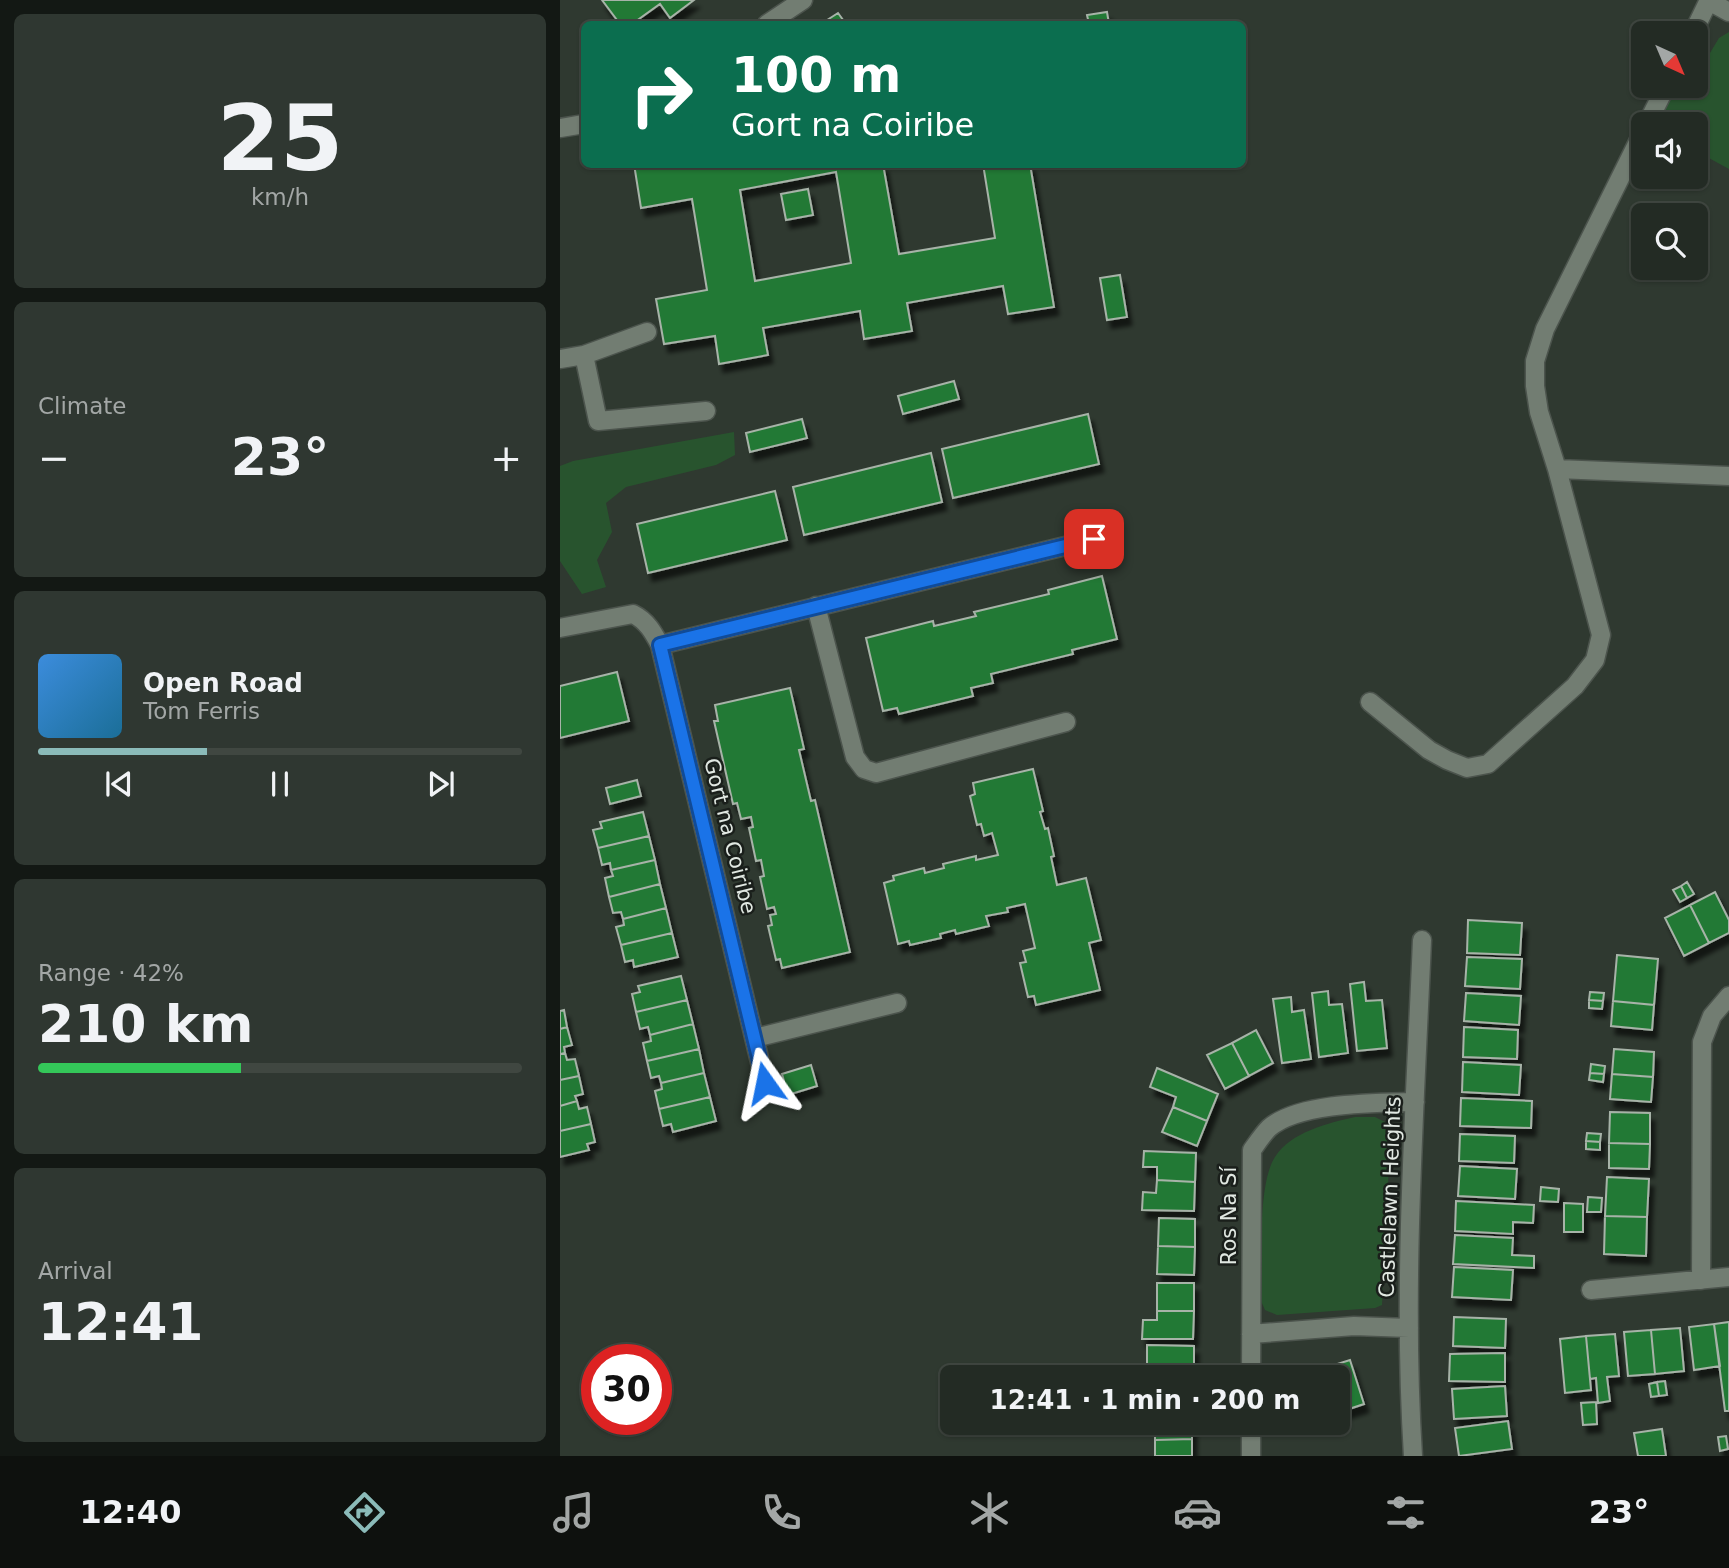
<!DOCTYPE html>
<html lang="en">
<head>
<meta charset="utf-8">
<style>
	:root { --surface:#232b24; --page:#2f3731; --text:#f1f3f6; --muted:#a3a7a6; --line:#404741; --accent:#8bbbb9 }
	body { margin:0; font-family:"DejaVu Sans",sans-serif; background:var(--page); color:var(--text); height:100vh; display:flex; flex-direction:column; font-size:26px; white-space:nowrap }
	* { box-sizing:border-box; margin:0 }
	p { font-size:23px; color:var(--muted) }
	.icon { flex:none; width:38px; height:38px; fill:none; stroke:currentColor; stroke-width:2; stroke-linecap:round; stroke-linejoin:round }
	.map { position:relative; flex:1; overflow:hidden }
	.side { display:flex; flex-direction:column; gap:14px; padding:14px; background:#131814; width:560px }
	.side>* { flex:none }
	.banner { position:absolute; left:21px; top:21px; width:665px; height:147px; border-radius:10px; box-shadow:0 2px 5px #0004,0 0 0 2px var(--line); background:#0b6e4f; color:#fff; overflow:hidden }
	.needle { width:46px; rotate:136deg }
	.tools { position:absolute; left:1071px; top:21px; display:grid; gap:14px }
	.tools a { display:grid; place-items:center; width:77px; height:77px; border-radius:10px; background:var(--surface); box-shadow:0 2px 5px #0004,0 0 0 2px var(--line); font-size:35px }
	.speed { position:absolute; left:21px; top:1344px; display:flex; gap:14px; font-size:35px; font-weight:700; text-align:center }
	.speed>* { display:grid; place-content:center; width:91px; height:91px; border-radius:50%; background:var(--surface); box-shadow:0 2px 5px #0004,0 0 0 2px var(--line); line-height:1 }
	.speed .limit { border:10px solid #d22; background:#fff; color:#111 }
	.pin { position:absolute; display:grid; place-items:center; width:60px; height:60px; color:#fff; margin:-30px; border-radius:14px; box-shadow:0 4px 10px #0006 }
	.me { position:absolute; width:77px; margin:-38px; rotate:348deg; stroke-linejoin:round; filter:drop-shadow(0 0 5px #0008) }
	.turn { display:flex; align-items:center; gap:24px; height:147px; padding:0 35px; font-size:32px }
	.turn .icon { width:91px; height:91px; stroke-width:2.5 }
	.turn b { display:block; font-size:49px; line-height:60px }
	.big { font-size:52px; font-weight:700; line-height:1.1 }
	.side .widget { flex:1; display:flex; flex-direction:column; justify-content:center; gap:10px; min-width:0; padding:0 24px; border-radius:10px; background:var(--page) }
	.side .dial { align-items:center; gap:0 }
	.dial b { font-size:91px; line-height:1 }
	.song { display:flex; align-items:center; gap:21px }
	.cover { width:84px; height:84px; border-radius:10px; background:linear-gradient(135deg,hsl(210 70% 55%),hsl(200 70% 35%)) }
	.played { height:7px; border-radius:4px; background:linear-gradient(90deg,var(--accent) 35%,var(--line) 35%) }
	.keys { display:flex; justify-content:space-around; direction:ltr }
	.heat { display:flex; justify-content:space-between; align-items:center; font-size:38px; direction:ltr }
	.charge { height:10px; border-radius:5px; background:linear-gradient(90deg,#34c759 42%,var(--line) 0) }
	.trip { position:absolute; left:380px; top:1365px; width:410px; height:70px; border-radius:10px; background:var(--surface); box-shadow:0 2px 5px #0004,0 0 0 2px var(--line); font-weight:700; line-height:70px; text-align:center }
	.tab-bar { display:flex; height:112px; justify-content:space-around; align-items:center; background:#0e110e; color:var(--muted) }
	.tab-bar .icon { width:49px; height:49px }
	.tab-bar .active { color:var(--accent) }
	.tab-bar b { font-size:32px; color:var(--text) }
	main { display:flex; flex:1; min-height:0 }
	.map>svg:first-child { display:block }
	.green { fill:#28542e }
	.building { fill:#247936; stroke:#a7b3a8; stroke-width:2; fill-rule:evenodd; filter:url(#shadow) }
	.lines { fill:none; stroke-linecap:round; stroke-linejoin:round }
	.minor-casing { stroke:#4c544d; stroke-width:21 }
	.minor { stroke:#727d72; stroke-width:18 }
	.route-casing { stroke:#114b97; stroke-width:18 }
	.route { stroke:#1a73e8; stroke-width:12 }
	.labels { text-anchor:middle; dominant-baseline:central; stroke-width:5; stroke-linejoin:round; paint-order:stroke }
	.street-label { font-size:21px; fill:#e1e8e2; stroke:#1a1f1b }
</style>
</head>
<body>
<main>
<section class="side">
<div class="widget dial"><b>25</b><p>km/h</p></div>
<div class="widget"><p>Climate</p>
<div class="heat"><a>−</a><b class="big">23°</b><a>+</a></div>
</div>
<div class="widget">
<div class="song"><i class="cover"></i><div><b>Open Road</b><p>Tom Ferris</p></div></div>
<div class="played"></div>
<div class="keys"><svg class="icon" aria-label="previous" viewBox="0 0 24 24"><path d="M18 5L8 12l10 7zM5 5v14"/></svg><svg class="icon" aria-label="pause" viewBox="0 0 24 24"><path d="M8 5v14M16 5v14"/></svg><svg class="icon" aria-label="next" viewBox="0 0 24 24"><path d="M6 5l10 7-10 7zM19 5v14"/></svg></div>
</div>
<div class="widget"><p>Range · 42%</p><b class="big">210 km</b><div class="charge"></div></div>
<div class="widget"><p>Arrival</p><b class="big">12:41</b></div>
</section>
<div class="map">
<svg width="1169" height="1456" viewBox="0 0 1169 1456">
	<defs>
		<filter id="shadow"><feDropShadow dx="4.5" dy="8" stdDeviation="2" flood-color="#0009"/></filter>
	</defs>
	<rect width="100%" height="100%" fill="#2f3930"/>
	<!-- green -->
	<path class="green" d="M 1169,32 L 1169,169 L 1136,151 L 1136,124 L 1096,124 L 1115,86 L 1136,86 L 1136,59 L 1144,63 L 1159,38 Z
		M 174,432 L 175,455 L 156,465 L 66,487 L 46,503 L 52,532 L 37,560 L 46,587 L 22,594 L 0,561 L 0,466 L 13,461 Z
		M 795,1117 L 815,1117 L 831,1125 L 822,1305 L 815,1308 L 717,1315 L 705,1310 L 701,1301 C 702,1267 697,1184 715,1157 C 731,1132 768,1123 795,1117 Z"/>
	<!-- building -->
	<path class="building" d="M 42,0 L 134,0 L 110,18 L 100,4 L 72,24 L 60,24 Z
		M 547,12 L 549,24 L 529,24 L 527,15 Z
		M 278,13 L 286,24 L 261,24 Z
		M 74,164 L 323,164 L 339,254 L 435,238 L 423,164 L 470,164 L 494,307 L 448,314 L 443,286 L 347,303 L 352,331 L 304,339 L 300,311 L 203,328 L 208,355 L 159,364 L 155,336 L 104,344 L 96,299 L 147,290 L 132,199 L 81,208 ZM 276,172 L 291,263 L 195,281 L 180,190 Z
		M 248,189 L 253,215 L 226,220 L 221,194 Z
		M 560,275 L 567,317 L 547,320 L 540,278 Z
		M 394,381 L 399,399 L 343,414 L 338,396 Z
		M 528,414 L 539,464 L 393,498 L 382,449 Z
		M 242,419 L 247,438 L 190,452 L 186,433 Z
		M 371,453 L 382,502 L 244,535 L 233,487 Z
		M 215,491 L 227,540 L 88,573 L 77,524 Z
		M 542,576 L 557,639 L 512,650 L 513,654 L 431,674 L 433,683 L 411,688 L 413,696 L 339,714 L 337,708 L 323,711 L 306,638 L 373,621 L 374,626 L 416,616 L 414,612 L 489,594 L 488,590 Z
		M 57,672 L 69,721 L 0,738 L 0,686 Z
		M 230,688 L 244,749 L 239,750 L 251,801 L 255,800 L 290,952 L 222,968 L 220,959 L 216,960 L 208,926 L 212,925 L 210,915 L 216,914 L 214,907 L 207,909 L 200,877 L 204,876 L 201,860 L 196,861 L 189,828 L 193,827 L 191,817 L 181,819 L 177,803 L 173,804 L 154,721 L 158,721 L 155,705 Z
		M 473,769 L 483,811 L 480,812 L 485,829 L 488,828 L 494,856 L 491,857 L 497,885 L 526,878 L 541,940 L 529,943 L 540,990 L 476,1005 L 474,996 L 468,997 L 460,963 L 466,962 L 463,951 L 475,948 L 465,904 L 447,908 L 448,912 L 426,916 L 429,926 L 396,934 L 395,930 L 380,934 L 381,938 L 350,945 L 349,941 L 338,944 L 324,883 L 334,880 L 333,876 L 364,868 L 365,873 L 384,868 L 383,864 L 416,856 L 416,860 L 438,855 L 432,833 L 424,836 L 421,824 L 417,825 L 410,796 L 415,794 L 413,783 Z
		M 77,780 L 81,796 L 50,804 L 46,788 Z
		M 83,812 L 89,836 L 38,848 L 33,830 L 42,828 L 40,822 Z
		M 89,836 L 95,860 L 51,870 L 50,863 L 42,865 L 38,848 Z
		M 95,860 L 100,884 L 49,897 L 45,878 L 53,876 L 51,870 Z
		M 1127,882 L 1134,894 L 1127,898 L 1121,886 Z
		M 100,884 L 106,908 L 63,919 L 61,912 L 53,913 L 49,897 Z
		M 1121,886 L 1127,898 L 1120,902 L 1113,890 Z
		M 1155,892 L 1169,920 L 1169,933 L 1149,943 L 1130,905 Z
		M 1130,905 L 1149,943 L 1124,956 L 1105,918 Z
		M 106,908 L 112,933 L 61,945 L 56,927 L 64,925 L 63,919 Z
		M 908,920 L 962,923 L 960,955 L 907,953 Z
		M 112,933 L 118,957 L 74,967 L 73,960 L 65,962 L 61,945 Z
		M 1057,955 L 1098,959 L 1094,1005 L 1053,1001 Z
		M 907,957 L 962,959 L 960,989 L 905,986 Z
		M 121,976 L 127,1000 L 76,1012 L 72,994 L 80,992 L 78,986 Z
		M 804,982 L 806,1001 L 822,1000 L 827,1048 L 797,1051 L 790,984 Z
		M 768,991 L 769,1005 L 782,1004 L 788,1053 L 759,1057 L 752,993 Z
		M 1030,992 L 1044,993 L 1043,1001 L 1029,1000 Z
		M 906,993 L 961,996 L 959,1025 L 904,1021 Z
		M 731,997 L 732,1012 L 744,1010 L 751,1059 L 722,1063 L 713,999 Z
		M 127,1000 L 133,1024 L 90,1035 L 88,1027 L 80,1029 L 76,1012 Z
		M 1029,1000 L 1043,1001 L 1042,1009 L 1029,1008 Z
		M 1053,1001 L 1094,1005 L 1092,1030 L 1051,1026 Z
		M 4,1010 L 7,1027 L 0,1029 L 0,1011 Z
		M 133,1024 L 139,1049 L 87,1061 L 83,1043 L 91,1041 L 90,1035 Z
		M 7,1027 L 12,1045 L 4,1047 L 5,1053 L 0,1054 L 0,1029 Z
		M 904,1027 L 958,1030 L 957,1059 L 903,1057 Z
		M 696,1030 L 713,1063 L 689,1076 L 672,1043 Z
		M 672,1043 L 689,1076 L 665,1089 L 647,1055 Z
		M 139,1049 L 144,1073 L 101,1083 L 99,1076 L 91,1078 L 87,1061 Z
		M 1054,1049 L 1094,1052 L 1093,1077 L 1052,1074 Z
		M 5,1053 L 7,1060 L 15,1059 L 19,1076 L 0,1080 L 0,1054 Z
		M 903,1062 L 961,1065 L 959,1095 L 902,1092 Z
		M 1031,1064 L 1045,1066 L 1044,1074 L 1030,1073 Z
		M 251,1065 L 257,1086 L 228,1095 L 222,1074 Z
		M 597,1068 L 658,1094 L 647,1121 L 613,1107 L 616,1097 L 590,1087 Z
		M 144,1073 L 150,1097 L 99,1109 L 95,1091 L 102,1089 L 101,1083 Z
		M 1030,1073 L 1044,1074 L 1043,1082 L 1029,1080 Z
		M 1052,1074 L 1093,1077 L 1091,1102 L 1050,1099 Z
		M 19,1076 L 23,1094 L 15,1096 L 17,1101 L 0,1106 L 0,1080 Z
		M 150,1097 L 156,1121 L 113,1132 L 111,1124 L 103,1126 L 99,1109 Z
		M 901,1098 L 972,1101 L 971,1128 L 900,1126 Z
		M 17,1101 L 19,1109 L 27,1107 L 31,1124 L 0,1131 L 0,1106 Z
		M 613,1107 L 647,1121 L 637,1146 L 602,1132 Z
		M 1050,1112 L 1090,1113 L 1090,1144 L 1049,1143 Z
		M 31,1124 L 35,1142 L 27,1144 L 29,1150 L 0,1157 L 0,1131 Z
		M 1027,1133 L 1041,1134 L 1040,1142 L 1026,1141 Z
		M 900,1134 L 955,1136 L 954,1163 L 899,1161 Z
		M 1026,1141 L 1040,1142 L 1040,1150 L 1026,1149 Z
		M 1049,1143 L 1090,1144 L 1089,1169 L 1049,1168 Z
		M 584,1151 L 636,1153 L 635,1182 L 597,1180 L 597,1167 L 583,1167 Z
		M 900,1166 L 957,1169 L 955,1199 L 898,1196 Z
		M 1047,1177 L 1089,1179 L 1087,1217 L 1045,1216 Z
		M 597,1180 L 635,1182 L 634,1211 L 582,1210 L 583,1192 L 596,1193 Z
		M 981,1187 L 999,1189 L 998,1202 L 980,1201 Z
		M 1028,1197 L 1042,1198 L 1041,1212 L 1027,1212 Z
		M 896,1201 L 974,1205 L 973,1223 L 953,1222 L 953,1234 L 895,1231 Z
		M 1004,1203 L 1023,1204 L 1023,1232 L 1004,1232 Z
		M 1045,1216 L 1087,1217 L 1086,1256 L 1044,1254 Z
		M 599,1218 L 635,1219 L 635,1247 L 598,1246 Z
		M 895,1235 L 953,1238 L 952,1255 L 974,1256 L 974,1268 L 893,1264 Z
		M 598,1246 L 635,1247 L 634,1275 L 597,1274 Z
		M 894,1267 L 953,1270 L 951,1300 L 892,1297 Z
		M 597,1283 L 634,1283 L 634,1311 L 597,1311 Z
		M 597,1311 L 634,1311 L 633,1339 L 582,1339 L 583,1320 L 597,1320 Z
		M 894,1317 L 946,1319 L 945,1348 L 893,1346 Z
		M 1169,1322 L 1169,1411 L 1165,1411 L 1154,1324 Z
		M 1154,1324 L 1160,1366 L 1134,1370 L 1129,1327 Z
		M 1120,1328 L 1124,1371 L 1095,1374 L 1091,1330 Z
		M 1091,1330 L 1095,1374 L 1068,1376 L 1064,1332 Z
		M 1055,1334 L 1059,1376 L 1047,1377 L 1050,1401 L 1038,1403 L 1036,1378 L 1030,1379 L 1026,1336 Z
		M 1026,1336 L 1031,1390 L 1005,1393 L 1000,1339 Z
		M 587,1345 L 634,1346 L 634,1376 L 587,1376 Z
		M 945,1353 L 945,1382 L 889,1381 L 890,1354 Z
		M 790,1360 L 804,1404 L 777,1413 L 777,1377 L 743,1377 L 742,1375 Z
		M 1105,1381 L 1107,1395 L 1099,1396 L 1097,1382 Z
		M 1097,1382 L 1099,1396 L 1091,1397 L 1089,1384 Z
		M 945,1386 L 947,1416 L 894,1419 L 892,1389 Z
		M 1036,1402 L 1037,1424 L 1023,1425 L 1021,1403 Z
		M 948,1421 L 952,1449 L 899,1456 L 895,1428 Z
		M 595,1423 L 632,1423 L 632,1439 L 595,1440 Z
		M 1102,1429 L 1106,1456 L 1078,1456 L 1074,1433 Z
		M 1166,1436 L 1168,1449 L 1160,1451 L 1158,1437 Z
		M 632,1439 L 632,1456 L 595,1456 L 595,1440 Z"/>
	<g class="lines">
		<defs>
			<path id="minor" d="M 1149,1 L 1169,12
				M 207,24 L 243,0
				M 1133,33 L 1149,0
				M 1087,124 L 1106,86
				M 0,128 L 24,124
				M 24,355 L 38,421 L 146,411
				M 0,359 L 24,355 L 87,332
				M 997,469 L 1169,476
				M 256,606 L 295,757 L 304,769 L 316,773 L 506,722
				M 0,628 L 73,614 C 87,621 93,632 100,645 L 205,1083
				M 100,645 L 534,539
				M 810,702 L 869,750 L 887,760 L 907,768 L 928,764 L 1015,686 L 1035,660 L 1041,635 L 997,469 L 979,412 L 975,386 L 975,361 L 985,329 L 1083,132
				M 195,1038 L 337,1003
				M 1141,1280 L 1142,1042 L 1152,1016 L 1169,996
				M 1031,1290 L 1169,1277
				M 691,1334 L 794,1326 L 849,1328
				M 691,1377 L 692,1150 C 697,1143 703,1134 709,1128 C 739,1102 816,1103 855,1102
				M 691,1455 L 691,1423
				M 853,1456 C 842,1284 855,1111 862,940"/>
		</defs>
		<!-- minor casing -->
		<use href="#minor" class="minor-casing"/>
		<!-- minor -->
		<use href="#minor" class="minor"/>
	</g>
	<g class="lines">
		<defs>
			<path id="route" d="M 205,1083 L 100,645 L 534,539"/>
		</defs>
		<!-- route casing -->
		<use href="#route" class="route-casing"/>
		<!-- route -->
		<use href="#route" class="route"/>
	</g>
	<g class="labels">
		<!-- street labels -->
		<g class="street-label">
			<text transform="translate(170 836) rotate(76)">Gort na Coiribe</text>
			<text transform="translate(830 1197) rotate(-88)">Castlelawn Heights</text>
			<text transform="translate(669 1216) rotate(-90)">Ros Na Sí</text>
		</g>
	</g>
</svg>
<div class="tools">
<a><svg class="needle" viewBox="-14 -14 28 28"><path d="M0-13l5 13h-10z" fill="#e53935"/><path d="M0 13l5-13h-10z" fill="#a3a7a6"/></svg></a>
<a><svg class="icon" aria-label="sound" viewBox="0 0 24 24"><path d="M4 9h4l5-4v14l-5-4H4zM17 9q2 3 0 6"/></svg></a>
<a><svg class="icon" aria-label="search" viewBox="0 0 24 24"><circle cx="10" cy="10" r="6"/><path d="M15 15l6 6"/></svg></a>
</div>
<div class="speed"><div class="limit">30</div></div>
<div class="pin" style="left:534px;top:539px;background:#d93025"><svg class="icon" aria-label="arrive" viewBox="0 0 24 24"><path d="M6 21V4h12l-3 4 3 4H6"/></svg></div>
<svg class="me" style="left:205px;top:1083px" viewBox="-20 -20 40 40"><path d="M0-17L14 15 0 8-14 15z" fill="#1a73e8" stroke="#fff" stroke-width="4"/></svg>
<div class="trip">12:41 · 1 min · 200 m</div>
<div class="banner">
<div class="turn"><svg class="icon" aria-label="right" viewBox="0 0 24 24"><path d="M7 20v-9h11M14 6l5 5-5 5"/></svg><div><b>100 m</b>Gort na Coiribe</div></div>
</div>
</div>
</main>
<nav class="tab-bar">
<b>12:40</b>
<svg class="icon active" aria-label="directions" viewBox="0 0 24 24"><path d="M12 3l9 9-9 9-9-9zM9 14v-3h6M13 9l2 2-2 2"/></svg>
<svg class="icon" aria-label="music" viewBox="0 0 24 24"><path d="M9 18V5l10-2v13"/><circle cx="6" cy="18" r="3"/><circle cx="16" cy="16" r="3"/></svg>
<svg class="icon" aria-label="phone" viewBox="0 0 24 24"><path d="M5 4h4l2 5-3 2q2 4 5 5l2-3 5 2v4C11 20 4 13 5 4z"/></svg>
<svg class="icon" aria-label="climate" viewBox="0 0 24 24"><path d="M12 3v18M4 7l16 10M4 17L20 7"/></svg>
<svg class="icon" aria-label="car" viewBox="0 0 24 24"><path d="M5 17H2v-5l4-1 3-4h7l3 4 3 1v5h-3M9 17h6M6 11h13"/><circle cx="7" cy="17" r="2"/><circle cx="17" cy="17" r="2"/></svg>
<svg class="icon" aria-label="filters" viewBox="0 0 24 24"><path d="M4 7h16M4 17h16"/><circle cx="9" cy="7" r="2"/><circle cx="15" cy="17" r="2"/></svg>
<b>23°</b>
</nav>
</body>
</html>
